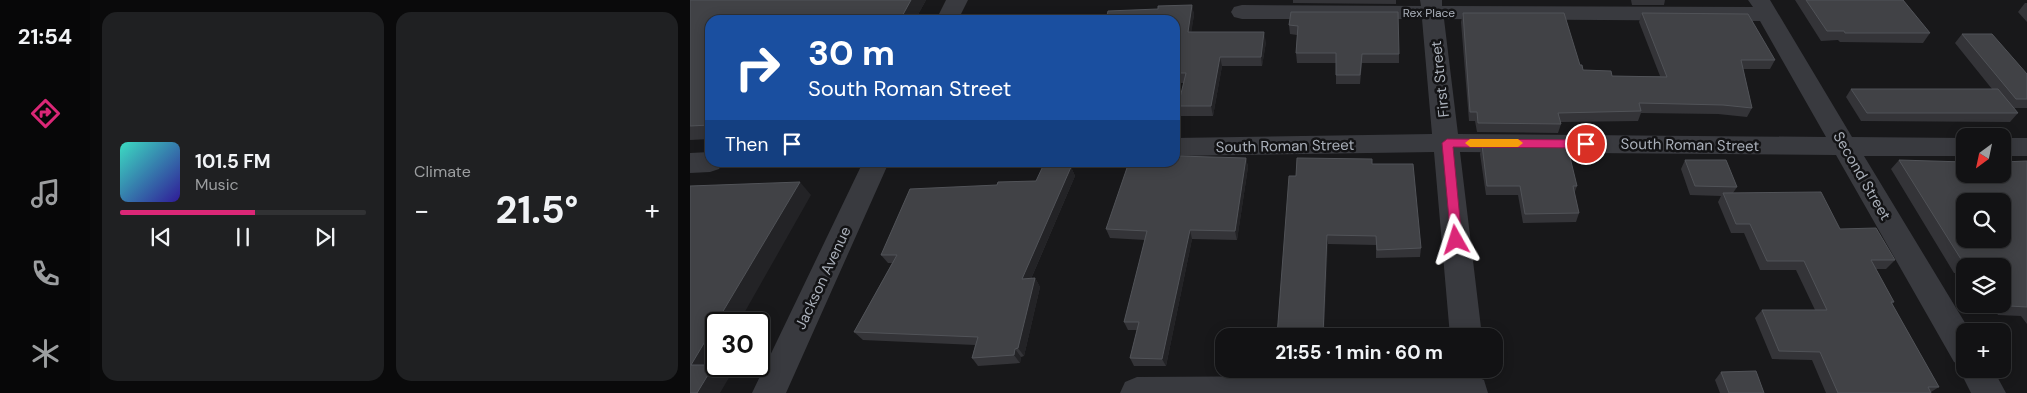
<!DOCTYPE html>
<html lang="en">
<head>
<meta charset="utf-8">
<style>
	:root { --surface:#121214; --page:#1f2022; --text:#f1f3f6; --muted:#9c9ea0; --line:#313234; --accent:#db2777 }
	body { margin:0; font-family:"DM Sans",sans-serif; background:var(--page); color:var(--text); height:100vh; display:flex; flex-direction:column; font-size:19px; white-space:nowrap }
	* { box-sizing:border-box; margin:0 }
	p { font-size:16px; color:var(--muted) }
	.icon { flex:none; width:28px; height:28px; fill:none; stroke:currentColor; stroke-width:2; stroke-linecap:round; stroke-linejoin:round }
	.map { position:relative; flex:1; overflow:hidden }
	.sheet { display:flex; flex-direction:column; gap:12px; padding:12px; background:#0a0a0b; width:600px }
	.sheet>* { flex:none }
	.hud { position:absolute; left:15px; top:15px; width:475px; height:152px; border-radius:15px; box-shadow:0 2px 12px #0003,0 0 0 1px var(--line); background:#1a4fa0; color:#fff; overflow:hidden }
	.needle { width:32px; rotate:213deg }
	.buttons { position:absolute; left:1266px; top:128px; display:grid; gap:10px }
	.buttons a { display:grid; place-items:center; width:55px; height:55px; border-radius:10px; background:var(--surface); box-shadow:0 2px 12px #0003,0 0 0 1px var(--line); font-size:25px }
	.speed { position:absolute; left:15px; top:312px; display:flex; gap:10px; font-size:25px; font-weight:700; text-align:center }
	.speed>* { display:grid; place-content:center; width:65px; height:65px; border-radius:50%; background:var(--surface); box-shadow:0 2px 12px #0003,0 0 0 1px var(--line); line-height:1 }
	.speed .limit { border:2px solid #111; border-radius:8px; background:#fff; color:#111 }
	.pin { position:absolute; display:grid; place-items:center; width:42px; height:42px; color:#fff; margin:-21px; border:2px solid #fff; border-radius:50%; box-shadow:0 1px 5px #0007 }
	.me { position:absolute; width:55px; margin:-28px; rotate:354deg; stroke-linejoin:round; filter:drop-shadow(0 0 4px #0008) }
	.turn { display:flex; align-items:center; gap:18px; height:105px; padding:0 20px; font-size:22px }
	.turn .icon { width:65px; height:65px; stroke-width:2.5 }
	.turn b { display:block; font-size:35px; line-height:42px }
	.then { display:flex; align-items:center; height:48px; padding:0 20px; background:#0003; gap:10px; font-size:19px }
	.big { font-size:38px; font-weight:700; line-height:1.1 }
	.sheet .tile { flex:1; display:flex; flex-direction:column; justify-content:center; gap:8px; min-width:0; padding:0 18px; border-radius:15px; background:var(--page) }
	.song { display:flex; align-items:center; gap:15px }
	.cover { width:60px; height:60px; border-radius:8px; background:linear-gradient(135deg,hsl(170 70% 55%),hsl(250 70% 35%)) }
	.played { height:5px; border-radius:2px; background:linear-gradient(90deg,var(--accent) 55%,var(--line) 55%) }
	.keys { display:flex; justify-content:space-around; direction:ltr }
	.heat { display:flex; justify-content:space-between; align-items:center; font-size:28px; direction:ltr }
	.sheet .tiles { flex:1; display:grid; gap:12px; grid-template-columns:repeat(2,1fr) }
	.trip { position:absolute; left:525px; top:328px; width:288px; height:50px; border-radius:15px; background:var(--surface); box-shadow:0 2px 12px #0003,0 0 0 1px var(--line); font-weight:700; line-height:50px; text-align:center }
	main { display:flex; flex:1; min-height:0 }
	.dock { display:flex; flex-direction:column; width:90px; justify-content:space-around; align-items:center; background:#070708; color:var(--muted) }
	.dock .icon { width:35px; height:35px }
	.dock .active { color:var(--accent) }
	.dock b { font-size:22px; color:var(--text) }
	.map>svg:first-child { display:block }
	.lines { fill:none; stroke-linecap:round; stroke-linejoin:round }
	.minor { fill:#393a3f; fill-rule:evenodd }
	.tertiary { fill:#393a3f; fill-rule:evenodd }
	.wall { fill:#343438 }
	.shaded-wall { fill:#232326 }
	.building { fill:#414246; stroke:#515358; fill-rule:evenodd }
	.route { fill:#db2777; stroke:#8e194d }
	.slow { fill:#f59e0b }
	.labels { text-anchor:middle; dominant-baseline:central; stroke-width:5; stroke-linejoin:round; paint-order:stroke }
	.far-street-label { font-size:12px; fill:#aab0ba; stroke:#131315 }
	.street-label { font-size:15px; fill:#aab0ba; stroke:#131315 }
</style>
</head>
<body>
<main>
<nav class="dock">
<b>21:54</b>
<svg class="icon active" aria-label="directions" viewBox="0 0 24 24"><path d="M12 3l9 9-9 9-9-9zM9 14v-3h6M13 9l2 2-2 2"/></svg>
<svg class="icon" aria-label="music" viewBox="0 0 24 24"><path d="M9 18V5l10-2v13"/><circle cx="6" cy="18" r="3"/><circle cx="16" cy="16" r="3"/></svg>
<svg class="icon" aria-label="phone" viewBox="0 0 24 24"><path d="M5 4h4l2 5-3 2q2 4 5 5l2-3 5 2v4C11 20 4 13 5 4z"/></svg>
<svg class="icon" aria-label="climate" viewBox="0 0 24 24"><path d="M12 3v18M4 7l16 10M4 17L20 7"/></svg>
</nav>
<section class="sheet">
<div class="tiles">
<div class="tile">
<div class="song"><i class="cover"></i><div><b>101.5 FM</b><p>Music</p></div></div>
<div class="played"></div>
<div class="keys"><svg class="icon" aria-label="previous" viewBox="0 0 24 24"><path d="M18 5L8 12l10 7zM5 5v14"/></svg><svg class="icon" aria-label="pause" viewBox="0 0 24 24"><path d="M8 5v14M16 5v14"/></svg><svg class="icon" aria-label="next" viewBox="0 0 24 24"><path d="M6 5l10 7-10 7zM19 5v14"/></svg></div>
</div>
<div class="tile"><p>Climate</p>
<div class="heat"><a>−</a><b class="big">21.5°</b><a>+</a></div>
</div>
</div>
</section>
<div class="map">
<svg width="1337" height="393" viewBox="0 0 1337 393">
	<rect width="100%" height="100%" fill="#18181a"/>
	<g class="lines">
		<!-- minor -->
		<path class="minor" d="M 730,0 L 752,0 L 752,6 L 1063,7 L 1058,0 L 1080,0 L 1162,137 L 1275,138 L 1275,156 L 1174,156 L 1280,331 L 1275,331 L 1275,369 L 1303,369 L 1316,393 L 1281,393 L 1269,369 L 1270,365 L 1264,362 L 1146,155 L 770,152 L 792,336 L 760,336 L 744,152 L 485,156 L 485,138 L 742,134 L 732,19 L 552,19 L 544,17 L 541,12 L 544,7 L 552,5 L 731,6 ZM 754,19 L 1070,21 L 1136,137 L 768,134 Z
			M 1312,138 L 1337,138 L 1337,156 L 1312,156 Z
			M 20,152 L 20,162 L 33,162 L 29,169 L 20,172 L 0,173 L 0,153 Z
			M 782,375 L 794,380 L 798,393 L 430,393 L 435,382 L 447,377 Z"/>
		<!-- tertiary -->
		<path class="tertiary" d="M 256,0 L 278,0 L 268,20 L 246,20 Z
			M 173,162 L 199,162 L 96,393 L 62,393 Z"/>
	</g>
	<!-- wall -->
	<path class="wall" d="M 0,0 L 236,0 L 225,20 L 20,20 L 20,139 L 0,140 Z
		M 603,0 L 706,0 L 706,4 L 603,3 Z
		M 941,0 L 975,0 L 974,5 L 942,5 Z
		M 1105,0 L 1213,0 L 1240,33 L 1233,43 L 1150,42 L 1148,40 L 1131,41 Z
		M 1335,3 L 1337,3 L 1337,22 L 1328,12 Z
		M 502,5 L 504,15 L 501,32 L 576,42 L 572,66 L 532,66 L 523,116 L 490,116 L 488,106 L 494,83 L 485,83 L 485,20 L 468,9 Z
		M 601,12 L 709,54 L 709,63 L 672,63 L 670,84 L 646,84 L 646,63 L 607,63 L 606,53 L 607,35 L 600,34 L 599,25 Z
		M 773,13 L 890,65 L 893,70 L 922,76 L 970,76 L 949,22 L 952,13 L 1085,60 L 1080,69 L 1053,69 L 1062,108 L 1057,117 L 1028,114 L 951,113 L 948,121 L 871,122 L 871,124 L 868,133 L 787,132 L 785,121 L 779,121 L 771,22 Z
		M 1272,34 L 1337,74 L 1337,108 L 1324,108 L 1328,113 L 1320,122 L 1171,121 L 1156,97 L 1161,89 L 1302,89 L 1265,43 Z
		M 792,145 L 887,186 L 884,194 L 889,213 L 886,222 L 833,223 L 828,195 L 796,195 L 790,154 Z
		M 556,158 L 558,167 L 547,240 L 502,239 L 476,366 L 444,366 L 440,358 L 447,330 L 438,330 L 434,322 L 455,240 L 420,238 L 416,229 L 485,162 Z
		M 995,160 L 1047,187 L 1043,193 L 1150,229 L 1205,260 L 1196,269 L 1186,269 L 1204,302 L 1202,304 L 1249,387 L 1241,392 L 1241,393 L 1136,393 L 1122,360 L 1082,359 L 1065,318 L 1072,310 L 1125,310 L 1106,270 L 1070,270 L 1054,233 L 1041,233 L 1028,202 L 1031,196 L 1000,195 L 991,169 Z
		M 1209,160 L 1275,174 L 1337,161 L 1337,324 L 1331,316 L 1308,315 L 1301,304 L 1312,304 L 1312,266 L 1275,266 L 1275,273 L 1264,273 L 1201,169 Z
		M 381,167 L 385,176 L 341,279 L 345,278 L 350,287 L 334,356 L 331,357 L 330,363 L 288,366 L 282,358 L 285,345 L 173,340 L 164,332 L 202,263 L 198,263 L 191,255 L 307,185 L 346,181 Z
		M 606,176 L 731,248 L 730,257 L 686,258 L 686,245 L 638,244 Z
		M 1031,372 L 1074,393 L 1030,393 L 1025,380 Z"/>
	<!-- shaded-wall -->
	<path class="shaded-wall" d="M 221,0 L 236,0 L 225,20 L 210,20 Z
		M 502,5 L 504,15 L 500,41 L 498,32 Z
		M 574,32 L 576,42 L 572,66 L 571,57 Z
		M 530,57 L 532,66 L 523,116 L 521,106 Z
		M 556,158 L 558,167 L 547,240 L 545,231 Z
		M 381,167 L 385,176 L 337,288 L 332,279 Z
		M 110,182 L 121,195 L 48,324 L 26,324 L 26,362 L 24,365 L 40,376 L 30,393 L 7,393 L 1,365 Z
		M 500,230 L 502,239 L 476,366 L 472,359 Z
		M 637,235 L 638,244 L 634,336 L 633,336 Z
		M 345,278 L 350,287 L 334,356 L 328,348 Z
		M 325,349 L 331,357 L 330,363 L 324,355 Z"/>
	<!-- building -->
	<path class="building" d="M 0,0 L 221,0 L 210,20 L 20,20 L 20,125 L 0,126 Z
		M 1116,0 L 1213,0 L 1240,33 L 1155,33 L 1154,31 L 1137,31 Z
		M 502,5 L 498,32 L 574,32 L 571,57 L 530,57 L 521,106 L 488,106 L 496,73 L 485,73 L 485,20 L 416,20 L 418,11 L 468,9 L 468,6 Z
		M 601,12 L 708,12 L 709,54 L 672,54 L 670,75 L 646,75 L 646,53 L 606,53 L 608,26 L 599,25 Z
		M 773,13 L 874,13 L 890,65 L 892,65 L 893,70 L 921,71 L 922,76 L 977,77 L 952,13 L 1058,14 L 1085,60 L 1051,60 L 1062,108 L 1033,105 L 949,103 L 951,111 L 868,113 L 871,124 L 788,123 L 787,112 L 780,112 Z
		M 1272,34 L 1302,34 L 1337,74 L 1337,99 L 1326,99 Z
		M 1161,89 L 1308,89 L 1328,113 L 1177,113 Z
		M 792,145 L 877,145 L 887,186 L 883,186 L 889,213 L 835,214 L 830,186 L 797,186 Z
		M 488,156 L 556,158 L 545,231 L 500,230 L 472,359 L 440,358 L 449,322 L 434,322 L 457,231 L 416,229 L 439,162 L 487,162 Z
		M 607,158 L 682,159 L 682,164 L 723,164 L 731,248 L 687,250 L 686,236 L 637,235 L 633,336 L 587,336 L 599,176 L 606,176 Z
		M 995,160 L 1036,160 L 1047,187 L 1005,186 Z
		M 1209,160 L 1275,162 L 1275,174 L 1312,174 L 1312,162 L 1337,161 L 1337,307 L 1319,306 L 1312,297 L 1312,266 L 1293,266 L 1291,264 L 1274,264 ZM 1275,201 L 1312,201 L 1312,239 L 1275,239 Z
		M 353,166 L 381,167 L 332,279 L 345,278 L 328,348 L 325,349 L 324,355 L 282,358 L 288,337 L 164,332 L 207,255 L 191,255 L 220,189 L 307,185 L 308,182 L 346,181 Z
		M 110,182 L 1,365 L 24,365 L 7,393 L 0,393 L 0,186 Z
		M 1131,192 L 1150,229 L 1186,228 L 1205,260 L 1181,260 L 1204,302 L 1201,302 L 1249,387 L 1238,387 L 1241,393 L 1148,393 L 1130,352 L 1089,351 L 1072,310 L 1137,310 L 1114,261 L 1077,261 L 1060,224 L 1046,224 L 1033,193 Z
		M 1066,371 L 1074,393 L 1039,393 L 1031,372 Z"/>
	<!-- route -->
	<path class="route" d="M 757,139 L 896,140 L 901,144 L 896,148 L 763,147 L 772,240 L 771,243 L 762,243 L 761,240 L 752,143 Z"/>
	<!-- slow -->
	<path class="slow" d="M 780,139 L 828,139 L 833,143 L 828,147 L 780,147 L 775,143 Z"/>
	<g class="labels">
		<!-- far-street labels -->
		<g class="far-street-label">
			<text x="739" y="13">Rex Place</text>
		</g>
		<!-- street labels -->
		<g class="street-label">
			<text transform="translate(750 79) rotate(-96)">First Street</text>
			<text transform="translate(1000 145) rotate(1)">South Roman Street</text>
			<text transform="translate(595 146) rotate(-1)">South Roman Street</text>
			<text transform="translate(1172 176) rotate(60)">Second Street</text>
			<text transform="translate(133 278) rotate(-65)">Jackson Avenue</text>
		</g>
	</g>
</svg>
<div class="buttons">
<a><svg class="needle" viewBox="-14 -14 28 28"><path d="M0-13l5 13h-10z" fill="#e53935"/><path d="M0 13l5-13h-10z" fill="#9c9ea0"/></svg></a>
<a><svg class="icon" aria-label="search" viewBox="0 0 24 24"><circle cx="10" cy="10" r="6"/><path d="M15 15l6 6"/></svg></a>
<a><svg class="icon" aria-label="layers" viewBox="0 0 24 24"><path d="M12 4l9 5-9 5-9-5zM3 14l9 5 9-5"/></svg></a>
<a>+</a>
</div>
<div class="speed"><div class="limit">30</div></div>
<div class="pin" style="left:896px;top:144px;background:#d93025"><svg class="icon" aria-label="arrive" viewBox="0 0 24 24"><path d="M6 21V4h12l-3 4 3 4H6"/></svg></div>
<svg class="me" style="left:766px;top:240px" viewBox="-20 -20 40 40"><path d="M0-17L14 15 0 8-14 15z" fill="#db2777" stroke="#fff" stroke-width="4"/></svg>
<div class="trip">21:55 · 1 min · 60 m</div>
<div class="hud">
<div class="turn"><svg class="icon" aria-label="right" viewBox="0 0 24 24"><path d="M7 20v-9h11M14 6l5 5-5 5"/></svg><div><b>30 m</b>South Roman Street</div></div>
<div class="then">Then<svg class="icon" aria-label="arrive" viewBox="0 0 24 24"><path d="M6 21V4h12l-3 4 3 4H6"/></svg></div>
</div>
</div>
</main>
</body>
</html>
